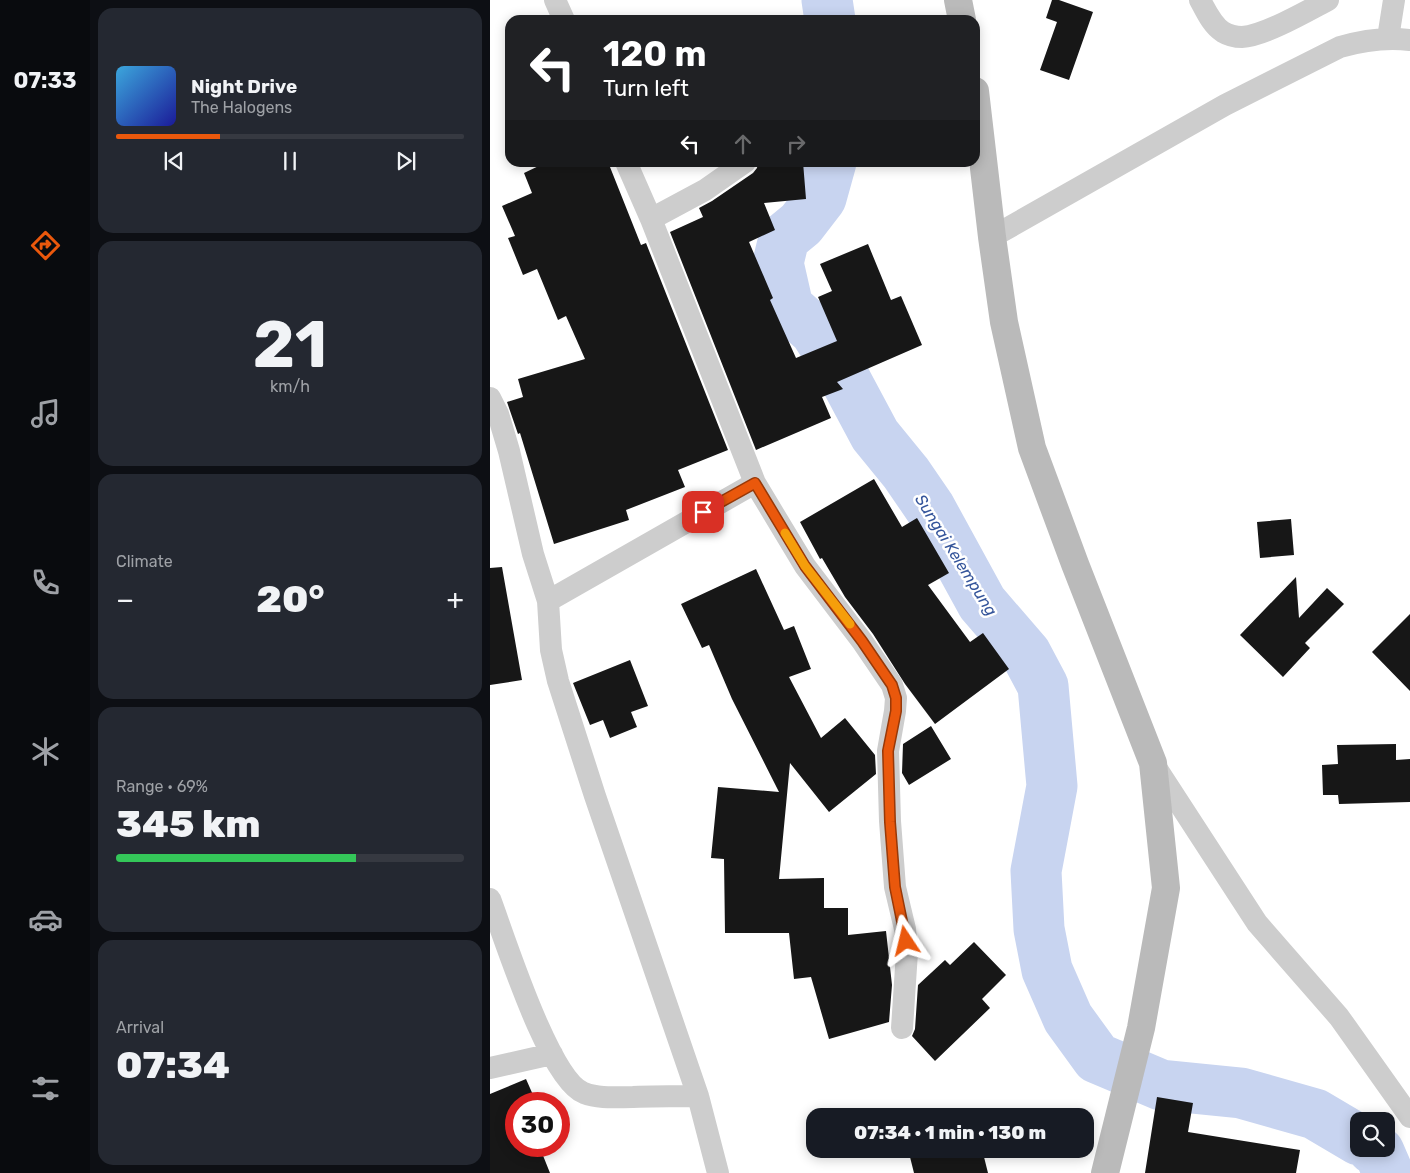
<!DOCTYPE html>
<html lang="en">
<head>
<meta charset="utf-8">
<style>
	:root { --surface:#171b24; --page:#242831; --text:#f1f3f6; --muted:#9ea1a6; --line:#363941; --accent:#ea580c }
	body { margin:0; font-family:Rubik,sans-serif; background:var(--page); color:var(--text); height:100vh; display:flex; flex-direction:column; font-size:19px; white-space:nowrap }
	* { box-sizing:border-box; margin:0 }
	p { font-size:16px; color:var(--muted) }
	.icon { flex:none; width:28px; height:28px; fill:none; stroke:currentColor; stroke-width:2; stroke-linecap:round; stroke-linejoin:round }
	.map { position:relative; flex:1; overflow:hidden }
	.panel { display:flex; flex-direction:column; gap:8px; padding:8px; background:#0d0f14; width:400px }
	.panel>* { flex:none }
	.guide { position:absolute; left:15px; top:15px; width:475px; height:152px; border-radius:15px; box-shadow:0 2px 12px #0003; background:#202124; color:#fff; overflow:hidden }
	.buttons { position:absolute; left:860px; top:1112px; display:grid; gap:10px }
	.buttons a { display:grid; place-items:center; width:45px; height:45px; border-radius:10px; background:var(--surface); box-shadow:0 2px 12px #0003; font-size:25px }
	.speed { position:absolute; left:15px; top:1092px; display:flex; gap:10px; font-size:25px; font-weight:700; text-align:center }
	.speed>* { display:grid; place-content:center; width:65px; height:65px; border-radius:50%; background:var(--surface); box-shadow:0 2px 12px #0003; line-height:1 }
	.speed .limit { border:8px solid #d22; background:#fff; color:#111 }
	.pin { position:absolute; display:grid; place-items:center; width:42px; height:42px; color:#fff; margin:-21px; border-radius:10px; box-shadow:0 2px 8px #0006 }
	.me { position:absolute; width:55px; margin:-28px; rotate:350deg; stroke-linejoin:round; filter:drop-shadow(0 0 4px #0008) }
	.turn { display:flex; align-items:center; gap:18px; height:105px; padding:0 15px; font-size:22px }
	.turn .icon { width:65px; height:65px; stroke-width:2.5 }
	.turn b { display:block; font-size:35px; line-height:42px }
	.lanes { display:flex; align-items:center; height:48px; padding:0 15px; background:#0003; justify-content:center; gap:25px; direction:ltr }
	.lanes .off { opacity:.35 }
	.big { font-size:38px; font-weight:800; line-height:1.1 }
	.panel .tile { flex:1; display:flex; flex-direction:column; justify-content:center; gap:8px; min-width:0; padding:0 18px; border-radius:15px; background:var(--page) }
	.panel .dial { align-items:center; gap:0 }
	.dial b { font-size:65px; line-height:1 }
	.song { display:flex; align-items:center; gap:15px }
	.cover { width:60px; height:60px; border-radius:8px; background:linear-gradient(135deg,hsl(200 70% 55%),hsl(240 70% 35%)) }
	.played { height:5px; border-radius:2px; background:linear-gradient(90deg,var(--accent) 30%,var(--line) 30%) }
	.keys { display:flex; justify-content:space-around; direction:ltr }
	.heat { display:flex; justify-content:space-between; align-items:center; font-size:28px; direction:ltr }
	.charge { height:8px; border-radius:4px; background:linear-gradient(90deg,#34c759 69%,var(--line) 0) }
	.trip { position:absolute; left:316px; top:1108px; width:288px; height:50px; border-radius:15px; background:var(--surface); box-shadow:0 2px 12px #0003; font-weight:800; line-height:50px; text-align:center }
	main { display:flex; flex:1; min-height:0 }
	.dock { display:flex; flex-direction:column; width:90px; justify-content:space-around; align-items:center; background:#090b0e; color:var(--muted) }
	.dock .icon { width:35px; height:35px }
	.dock .on { color:var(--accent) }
	.dock b { font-size:22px; color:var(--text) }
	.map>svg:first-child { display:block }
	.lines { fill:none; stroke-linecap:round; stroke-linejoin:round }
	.river { stroke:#c8d4f0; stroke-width:51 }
	.building { fill:#171717 }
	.street { stroke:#cdcdcd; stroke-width:22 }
	.secondary { stroke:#bababa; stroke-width:28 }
	.route-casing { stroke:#983908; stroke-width:12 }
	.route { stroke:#ea580c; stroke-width:9 }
	.slow { stroke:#f59e0b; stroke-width:9 }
	.labels { text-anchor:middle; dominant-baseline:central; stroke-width:5; stroke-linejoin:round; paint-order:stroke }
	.water-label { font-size:16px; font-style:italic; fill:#35559b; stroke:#fff }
</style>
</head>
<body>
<main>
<nav class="dock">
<b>07:33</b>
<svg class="icon on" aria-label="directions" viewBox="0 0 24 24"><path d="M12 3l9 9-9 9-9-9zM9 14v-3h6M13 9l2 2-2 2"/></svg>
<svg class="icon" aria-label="music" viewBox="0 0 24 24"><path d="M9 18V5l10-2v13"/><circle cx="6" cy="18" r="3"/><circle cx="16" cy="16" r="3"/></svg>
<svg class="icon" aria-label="phone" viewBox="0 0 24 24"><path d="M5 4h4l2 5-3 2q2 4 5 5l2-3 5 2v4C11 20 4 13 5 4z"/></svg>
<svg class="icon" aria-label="climate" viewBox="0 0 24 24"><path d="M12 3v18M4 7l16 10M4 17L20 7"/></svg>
<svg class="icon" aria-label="car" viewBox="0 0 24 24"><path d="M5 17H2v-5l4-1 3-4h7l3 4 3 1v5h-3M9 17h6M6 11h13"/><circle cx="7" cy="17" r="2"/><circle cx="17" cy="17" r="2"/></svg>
<svg class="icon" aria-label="filters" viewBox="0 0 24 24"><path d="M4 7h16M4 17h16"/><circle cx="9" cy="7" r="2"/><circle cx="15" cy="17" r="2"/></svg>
</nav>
<section class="panel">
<div class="tile">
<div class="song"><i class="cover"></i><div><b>Night Drive</b><p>The Halogens</p></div></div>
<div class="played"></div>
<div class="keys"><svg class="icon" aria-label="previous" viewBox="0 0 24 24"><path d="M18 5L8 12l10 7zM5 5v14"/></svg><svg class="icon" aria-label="pause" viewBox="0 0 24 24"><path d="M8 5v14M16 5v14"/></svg><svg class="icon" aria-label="next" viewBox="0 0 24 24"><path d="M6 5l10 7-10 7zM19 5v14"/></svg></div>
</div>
<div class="tile dial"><b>21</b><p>km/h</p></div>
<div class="tile"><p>Climate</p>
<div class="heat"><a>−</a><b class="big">20°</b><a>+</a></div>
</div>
<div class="tile"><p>Range · 69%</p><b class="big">345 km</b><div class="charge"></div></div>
<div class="tile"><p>Arrival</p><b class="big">07:34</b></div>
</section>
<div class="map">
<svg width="920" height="1173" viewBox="0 0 920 1173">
	<rect width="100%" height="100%" fill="#fff"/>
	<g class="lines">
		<!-- river -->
		<path class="river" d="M 337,0 L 340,20
			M 341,162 L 331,198 L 311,224 L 294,238 L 288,263 L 298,307 L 325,331 L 354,377 L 385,435 L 416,473 L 440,508 L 492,603 L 536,654 L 553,686 L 562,786 L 546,871 L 549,929 L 557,970 L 578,1018 L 607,1058 L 671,1085 L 751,1093 L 825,1114 L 869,1140
			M 883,1149 L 889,1152 L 898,1173"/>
	</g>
	<!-- building -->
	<path class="building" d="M 562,0 L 569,0 L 603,12 L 579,80 L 550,70 L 567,22 L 556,18 Z
		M 57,162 L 118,162 L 151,245 L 156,243 L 238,450 L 188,470 L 195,487 L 136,510 L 139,520 L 64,544 L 30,433 L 28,434 L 17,402 L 33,397 L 28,379 L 95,359 L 76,316 L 68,320 L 47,269 L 33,275 L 18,238 L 25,236 L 12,206 L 42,193 L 34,173 Z
		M 268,162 L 313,162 L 316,199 L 274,203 L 285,230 L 259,242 L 283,298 L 280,300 L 306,358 L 347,341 L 328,297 L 342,291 L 330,264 L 378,244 L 401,300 L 411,296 L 432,345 L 347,382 L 353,389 L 332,397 L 341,418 L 266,450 L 180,232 L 213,217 L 209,208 L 222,201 L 263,173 L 267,168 Z
		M 384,479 L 412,527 L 427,518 L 459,573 L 438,585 L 480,642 L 493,633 L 519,669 L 445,724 L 415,684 L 383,634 L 355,597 L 332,558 L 330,559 L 310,522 Z
		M 801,519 L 804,555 L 770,558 L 767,522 Z
		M 12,567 L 32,680 L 0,685 L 0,568 Z
		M 266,569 L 294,630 L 304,626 L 321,669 L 299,677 L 331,738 L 355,718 L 385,755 L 386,774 L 339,812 L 300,763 L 289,879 L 334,878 L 334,908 L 358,908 L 358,935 L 396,931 L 402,985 L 399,1022 L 339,1039 L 321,977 L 304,979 L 299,933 L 235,933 L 234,859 L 221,858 L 228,787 L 289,792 L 242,699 L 219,645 L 212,648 L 191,604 Z
		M 806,577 L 809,618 L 837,588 L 854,604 L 815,643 L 820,648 L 793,677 L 750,635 Z
		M 920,614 L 920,691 L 882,652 Z
		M 140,660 L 158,706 L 141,712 L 147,727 L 120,738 L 113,720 L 100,725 L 83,683 Z
		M 441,726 L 461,759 L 419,785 L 412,773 L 413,744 Z
		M 906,744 L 906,760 L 920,759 L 920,802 L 849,804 L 848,795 L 833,795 L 832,765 L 848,764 L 847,745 Z
		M 484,942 L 516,975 L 492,999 L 500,1008 L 445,1061 L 422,1036 L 425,1029 L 428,985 L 455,960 L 460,965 Z
		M 36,1079 L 47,1104 L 26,1104 L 26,1146 L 64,1146 L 65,1148 L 52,1153 L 60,1173 L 0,1173 L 0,1094 Z
		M 667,1097 L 703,1103 L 698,1132 L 810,1150 L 806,1173 L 655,1173 Z
		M 418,1149 L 492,1149 L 498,1173 L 424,1173 Z"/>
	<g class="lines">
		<!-- street -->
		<path class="street" d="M 65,0 L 74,20
			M 710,0 C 716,11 722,25 733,32 C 738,35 746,37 752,37 C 774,36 817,11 838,0
			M 898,38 L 904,0
			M 136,162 L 161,219 L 265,483 L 315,566 L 372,641 L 402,685 L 406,698 L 405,711 L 398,751 L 400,821 L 405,887 L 415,929 L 417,952 L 412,1028
			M 161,219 L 215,190 L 255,162
			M 502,237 L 735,105 L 850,47 C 874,40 895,37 920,40
			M 0,398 L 8,414 L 19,451 L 43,554 L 58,601 L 61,650 L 68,681 L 105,796 L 208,1096 L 228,1173
			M 58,601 L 265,483
			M 663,763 L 767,923 L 849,1017 L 920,1117
			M 0,899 C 14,936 59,1080 94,1093 C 109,1099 127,1097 143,1097 C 165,1096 186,1096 208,1096
			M 0,1068 L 62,1054"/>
		<!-- secondary -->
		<path class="secondary" d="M 468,0 L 472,20
			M 485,91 L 502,237 L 514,322 L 542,448 L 585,564 L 663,763 L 676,888 L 651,1028 L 615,1173"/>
	</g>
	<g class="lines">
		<defs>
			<path id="route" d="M 213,512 L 265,483 L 315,566 L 372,641 L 402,685 L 406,698 L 406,711 L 398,751 L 400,822 L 405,887 L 416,941"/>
		</defs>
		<!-- route casing -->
		<use href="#route" class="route-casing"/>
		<!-- route -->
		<use href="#route" class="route"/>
		<!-- slow -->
		<path class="slow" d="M 295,533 L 315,566 L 360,624"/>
	</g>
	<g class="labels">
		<!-- water labels -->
		<g class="water-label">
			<text transform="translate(466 555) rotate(58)">Sungai Kelempung</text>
		</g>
	</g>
</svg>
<div class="buttons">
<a><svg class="icon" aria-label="search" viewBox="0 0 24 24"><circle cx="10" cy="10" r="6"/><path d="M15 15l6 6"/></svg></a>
</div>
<div class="speed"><div class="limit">30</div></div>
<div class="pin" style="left:213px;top:512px;background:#d93025"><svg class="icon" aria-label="arrive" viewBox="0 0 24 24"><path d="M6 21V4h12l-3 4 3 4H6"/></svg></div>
<svg class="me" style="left:416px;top:941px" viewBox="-20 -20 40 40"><path d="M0-17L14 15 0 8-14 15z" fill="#ea580c" stroke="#fff" stroke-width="4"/></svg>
<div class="trip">07:34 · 1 min · 130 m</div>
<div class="guide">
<div class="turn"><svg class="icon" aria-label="left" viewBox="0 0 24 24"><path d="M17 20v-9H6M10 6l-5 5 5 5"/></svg><div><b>120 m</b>Turn left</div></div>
<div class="lanes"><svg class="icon" aria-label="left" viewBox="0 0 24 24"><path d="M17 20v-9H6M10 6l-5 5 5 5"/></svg><svg class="icon off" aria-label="ahead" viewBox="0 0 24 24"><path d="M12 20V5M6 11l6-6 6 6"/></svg><svg class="icon off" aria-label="right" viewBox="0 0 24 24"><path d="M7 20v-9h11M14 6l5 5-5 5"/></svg></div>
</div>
</div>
</main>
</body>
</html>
